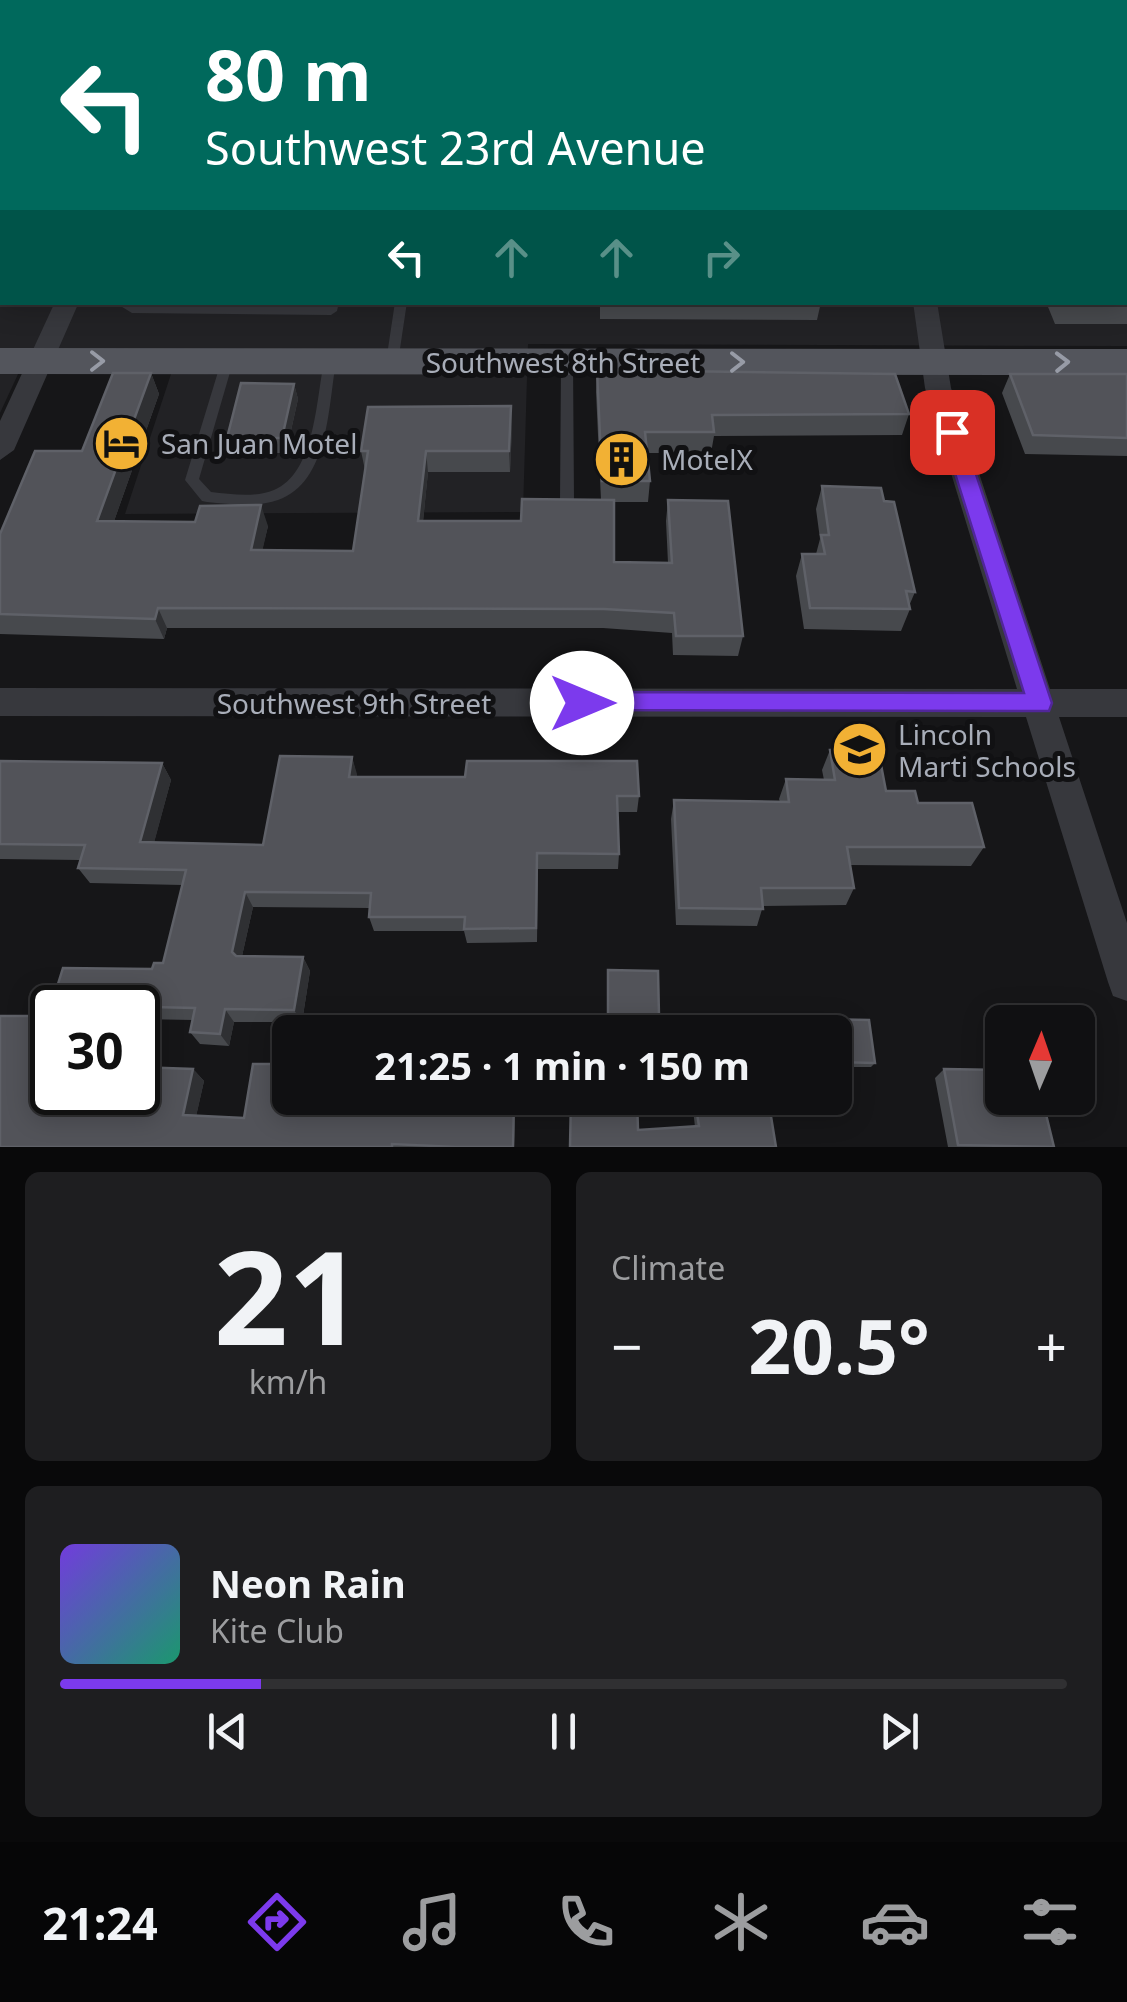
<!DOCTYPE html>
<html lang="en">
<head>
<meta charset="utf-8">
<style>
	:root { --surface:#101012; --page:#1e1e20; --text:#f1f3f6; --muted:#9c9d9f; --line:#303032; --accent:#7c3aed }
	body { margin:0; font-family:"Noto Sans",sans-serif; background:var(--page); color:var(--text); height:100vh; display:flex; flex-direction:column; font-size:38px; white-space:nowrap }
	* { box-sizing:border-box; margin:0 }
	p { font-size:32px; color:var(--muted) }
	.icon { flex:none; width:55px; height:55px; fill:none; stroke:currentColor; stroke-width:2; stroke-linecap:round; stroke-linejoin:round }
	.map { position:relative; height:1147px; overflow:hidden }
	.sheet { display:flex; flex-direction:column; gap:25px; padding:25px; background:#09090a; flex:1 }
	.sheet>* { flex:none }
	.top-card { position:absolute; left:0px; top:0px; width:1128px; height:305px; box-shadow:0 5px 25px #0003,0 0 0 2px var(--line); background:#00695c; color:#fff; overflow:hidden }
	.needle { width:65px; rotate:2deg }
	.fabs { position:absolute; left:985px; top:1005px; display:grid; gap:20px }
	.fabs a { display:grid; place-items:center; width:110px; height:110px; border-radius:15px; background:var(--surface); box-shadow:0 5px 25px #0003,0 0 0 2px var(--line); font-size:50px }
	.speed { position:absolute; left:30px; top:985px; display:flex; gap:20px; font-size:50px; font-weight:700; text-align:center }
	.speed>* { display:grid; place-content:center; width:130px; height:130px; border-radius:50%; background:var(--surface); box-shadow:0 5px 25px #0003,0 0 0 2px var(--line); line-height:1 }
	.speed .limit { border:5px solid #111; border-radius:15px; background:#fff; color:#111 }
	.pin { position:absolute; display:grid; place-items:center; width:85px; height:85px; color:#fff; margin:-42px; border-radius:20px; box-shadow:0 5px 15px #0006 }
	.me { position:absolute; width:110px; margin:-55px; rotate:90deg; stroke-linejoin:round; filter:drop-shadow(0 0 8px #0008) }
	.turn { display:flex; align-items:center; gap:35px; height:210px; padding:0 40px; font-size:45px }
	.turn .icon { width:130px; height:130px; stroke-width:2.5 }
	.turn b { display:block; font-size:70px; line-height:85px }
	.lanes { display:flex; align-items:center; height:95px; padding:0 40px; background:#0003; justify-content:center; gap:50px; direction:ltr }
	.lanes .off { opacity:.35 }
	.big { font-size:75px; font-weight:700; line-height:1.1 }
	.sheet .card { flex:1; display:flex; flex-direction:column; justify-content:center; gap:15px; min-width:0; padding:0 35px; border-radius:15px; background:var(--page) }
	.sheet .dial { align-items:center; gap:0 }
	.dial b { font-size:130px; line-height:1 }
	.song { display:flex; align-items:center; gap:30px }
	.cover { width:120px; height:120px; border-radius:15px; background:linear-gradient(135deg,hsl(260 70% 55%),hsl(160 70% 35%)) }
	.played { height:10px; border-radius:5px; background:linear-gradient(90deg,var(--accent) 20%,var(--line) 20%) }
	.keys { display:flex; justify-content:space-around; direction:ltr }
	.heat { display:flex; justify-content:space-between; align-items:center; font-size:55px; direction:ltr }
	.sheet .tiles { flex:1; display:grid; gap:25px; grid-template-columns:1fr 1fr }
	.card:last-child { grid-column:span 2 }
	.trip { position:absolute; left:272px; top:1015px; width:580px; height:100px; border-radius:15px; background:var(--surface); box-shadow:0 5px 25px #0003,0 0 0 2px var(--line); font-weight:700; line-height:100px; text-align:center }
	.tabs { display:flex; height:160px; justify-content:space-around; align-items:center; background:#060607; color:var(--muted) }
	.tabs .icon { width:70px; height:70px }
	.tabs .selected { color:var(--accent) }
	.tabs b { font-size:45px; color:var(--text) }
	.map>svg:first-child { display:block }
	.built { fill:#222225 }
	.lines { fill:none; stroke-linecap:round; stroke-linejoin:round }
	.lane { fill:#37383d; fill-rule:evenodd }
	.street { fill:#37383d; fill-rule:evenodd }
	.primary { fill:#53555c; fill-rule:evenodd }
	.wall { fill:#47494d }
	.shaded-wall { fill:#2f3033 }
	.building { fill:#525359; stroke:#5f6168; stroke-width:2.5 }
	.oneway { stroke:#979ba6 }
	.route { fill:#7c3aed; stroke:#51269a; stroke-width:2.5 }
	.labels { text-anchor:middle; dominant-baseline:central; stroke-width:10; stroke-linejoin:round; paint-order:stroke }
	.street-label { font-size:28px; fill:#a8adb8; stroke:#111113 }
	.poi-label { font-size:28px; fill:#a8adb8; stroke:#111113; text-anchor:start }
</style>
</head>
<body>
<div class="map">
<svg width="1127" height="1147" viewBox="0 0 1127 1147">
	<rect width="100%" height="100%" fill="#161618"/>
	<!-- built -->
	<path class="built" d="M 0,153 L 2,302 L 1125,302 L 1127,229 L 1127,346 L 528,344 L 523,512 L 125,514 L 172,371 L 19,372 L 0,413 Z"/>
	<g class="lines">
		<!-- lane -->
		<path class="lane" d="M 0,169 L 2,169 L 2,175 L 0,175 Z
			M 0,229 L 2,229 L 2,235 L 0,235 Z
			M 2,281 L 2,292 L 0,293 L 0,282 Z
			M 114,302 L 130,302 L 134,305 L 326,307 L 327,302 L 339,302 L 337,311 L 331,315 L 132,313 Z
			M 395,302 L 407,302 L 398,362 L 392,366 L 386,362 Z
			M 227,358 L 233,362 L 199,479 L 211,492 C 231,494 254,498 274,490 C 315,473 316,400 324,362 L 330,358 L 336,362 C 328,407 329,482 278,500 C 255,508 230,504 207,502 L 202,501 L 185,480 L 221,362 Z
			M 567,358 L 573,362 L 574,500 L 567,505 L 560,500 L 561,362 Z"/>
		<!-- street -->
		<path class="street" d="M 822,0 L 840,0 L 841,2 L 824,2 Z
			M 55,302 L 79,302 L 14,450 L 0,460 L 0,421 Z
			M 913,302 L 937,302 L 951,388 L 1050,689 L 1127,689 L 1127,717 L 1059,717 L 1127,923 L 1127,1001 L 1113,996 L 1108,982 L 1026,717 L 0,716 L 0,688 L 1017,689 L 925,388 Z"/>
		<!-- primary -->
		<path class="primary" d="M 0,117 L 2,118 L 2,137 L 0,137 Z
			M 1125,118 L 1127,118 L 1127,138 L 1125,138 Z
			M 0,348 L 1127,349 L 1127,375 L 0,374 Z"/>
	</g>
	<!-- wall -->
	<path class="wall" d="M 877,0 L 1127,0 L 1127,101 L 1125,101 L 1125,2 L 876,2 Z
		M 0,51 L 2,51 L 2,100 L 0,100 Z
		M 1125,133 L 1127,133 L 1127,190 L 1125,190 Z
		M 1125,222 L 1127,222 L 1127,324 L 1055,324 L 1046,302 L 1125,302 Z
		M 600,302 L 821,302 L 817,320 L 600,319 Z
		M 597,370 L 909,414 L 902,435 L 714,436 L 711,453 L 647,453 L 650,481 L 648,502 L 614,502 L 614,562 L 668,563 L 666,521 L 668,500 L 743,636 L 738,656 L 673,655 L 672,633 L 603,628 L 167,628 L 164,639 L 0,634 L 0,534 L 82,451 L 151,373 L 159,394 L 114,521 L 268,526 L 262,550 L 353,551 L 365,470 L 361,451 L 512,427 L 510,472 L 428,472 L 423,521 L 521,521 L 601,500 L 596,392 Z
		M 1010,374 L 1127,374 L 1127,456 L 1025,454 L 1002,393 Z
		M 294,384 L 298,399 L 286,453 L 232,453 L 227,438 Z
		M 822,486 L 884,501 L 915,592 L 909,606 L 910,609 L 901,631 L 804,629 L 796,576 L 802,554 L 816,554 L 820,539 L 816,509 Z
		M 830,750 L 886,791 L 918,803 L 984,847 L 971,866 L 850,865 L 854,888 L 846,905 L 763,906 L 757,926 L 676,925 L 671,819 L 674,800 L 780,802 L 779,799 L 786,779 L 824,780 L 822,770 Z
		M 280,756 L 352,757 L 357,777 L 465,777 L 467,761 L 637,761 L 639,796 L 637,812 L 617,812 L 619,854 L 618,869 L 538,869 L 537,942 L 467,943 L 464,931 L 374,931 L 369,917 L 370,908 L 253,907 L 242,956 L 303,957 L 310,971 L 302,1022 L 234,1022 L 229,1046 L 200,1044 L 190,1032 L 193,1020 L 138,1019 L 138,1008 L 52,1008 L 52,1092 L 138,1092 L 138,1067 L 193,1069 L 204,1081 L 196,1116 L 244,1118 L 253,1064 L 290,1064 L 290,1098 L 515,1098 L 514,1147 L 0,1147 L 0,1016 L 48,1016 L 63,968 L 152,969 L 154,963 L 163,963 L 182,885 L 90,883 L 78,868 L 80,860 L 0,859 L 0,761 L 162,763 L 171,780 L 154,842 L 263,845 Z
		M 608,970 L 659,1016 L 657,1026 L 636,1025 L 636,1032 L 607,1032 Z
		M 817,1019 L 875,1063 L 871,1067 L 835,1067 L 835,1032 L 815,1032 L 815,1024 Z
		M 944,1069 L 1054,1147 L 948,1147 L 935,1078 Z
		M 728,1099 L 768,1098 L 776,1147 L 570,1147 L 638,1130 L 695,1127 L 693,1109 L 695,1101 Z"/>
	<!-- shaded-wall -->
	<path class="shaded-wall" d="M 151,373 L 159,394 L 107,541 L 97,521 Z
		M 294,384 L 298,399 L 286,453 L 282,438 Z
		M 511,406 L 512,427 L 510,472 L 509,451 Z
		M 426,451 L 428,472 L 421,542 L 418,521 Z
		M 261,505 L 268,526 L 258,570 L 251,550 Z
		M 158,608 L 167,628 L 164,639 L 155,619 Z
		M 352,757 L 357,774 L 354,794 L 349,777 Z
		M 162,763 L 171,780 L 150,858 L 140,842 Z
		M 245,892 L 253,907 L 240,965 L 232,952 Z
		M 303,957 L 310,971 L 302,1022 L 294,1010 Z
		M 225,1009 L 234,1022 L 229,1046 L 220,1034 Z
		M 193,1069 L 204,1081 L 194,1126 L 183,1115 Z
		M 514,1098 L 515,1098 L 514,1147 L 513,1147 Z"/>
	<!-- building -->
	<path class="building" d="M 51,0 L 150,0 L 149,2 L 49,2 Z
		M 236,0 L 616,0 L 616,2 L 235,2 Z
		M 693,0 L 791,0 L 792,2 L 693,2 Z
		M 883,0 L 1127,0 L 1127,86 L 1125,86 L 1125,2 L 884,2 Z
		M 0,51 L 2,51 L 2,85 L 0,85 Z
		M 1125,133 L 1127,133 L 1127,165 L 1125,165 Z
		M 1125,222 L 1127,222 L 1127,299 L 1125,299 Z
		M 597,370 L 895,374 L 909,414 L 712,415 L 714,432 L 645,432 L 650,481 L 602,481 Z
		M 113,373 L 151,373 L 97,521 L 195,522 L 200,506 L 261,505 L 251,550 L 353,551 L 368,451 L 361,451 L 368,407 L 511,406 L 509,451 L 426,451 L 418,521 L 521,521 L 522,499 L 614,500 L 614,562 L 672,563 L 668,500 L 728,501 L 743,636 L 676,636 L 674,613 L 604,609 L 158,608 L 155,619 L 0,614 L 0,534 L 35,451 L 82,451 Z
		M 1010,374 L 1127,374 L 1127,438 L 1033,435 Z
		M 241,383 L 294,384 L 282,438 L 227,438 Z
		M 822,486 L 881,488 L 884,501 L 894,502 L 915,592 L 906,591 L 910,609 L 810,608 L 802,554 L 825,554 L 821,535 L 829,535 Z
		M 878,749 L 886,791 L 915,791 L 918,803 L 972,803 L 984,847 L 847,847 L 854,888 L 761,888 L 763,909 L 679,908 L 674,800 L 789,802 L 786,779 L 835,780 L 830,750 Z
		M 280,756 L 352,757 L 349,777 L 465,777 L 467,761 L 637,761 L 639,796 L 617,796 L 619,854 L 537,853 L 536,928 L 464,929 L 465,917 L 369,917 L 371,893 L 245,892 L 232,952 L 236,956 L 303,957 L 294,1010 L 225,1009 L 220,1034 L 190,1032 L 195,1008 L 110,1006 L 110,1008 L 52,1008 L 52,1092 L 138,1092 L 138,1067 L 193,1069 L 183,1115 L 244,1118 L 253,1064 L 290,1064 L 290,1098 L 514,1098 L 513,1147 L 455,1147 L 392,1144 L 392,1147 L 0,1147 L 0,1016 L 48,1016 L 63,968 L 152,969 L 154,963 L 163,963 L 186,870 L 78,868 L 85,845 L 0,844 L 0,761 L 162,763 L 140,842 L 263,845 Z
		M 608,970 L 658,971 L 659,1016 L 636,1016 L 636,1032 L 608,1032 Z
		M 817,1019 L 869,1020 L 875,1063 L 835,1062 L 835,1032 L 819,1032 Z
		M 944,1069 L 1002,1070 L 1002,1098 L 1042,1098 L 1054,1147 L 958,1145 Z
		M 571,1098 L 637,1098 L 638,1130 L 699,1126 L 695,1101 L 732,1098 L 768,1098 L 776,1147 L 570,1147 Z"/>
	<!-- one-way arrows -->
	<defs><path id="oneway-chevron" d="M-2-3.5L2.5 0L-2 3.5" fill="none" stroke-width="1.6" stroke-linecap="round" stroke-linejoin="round" transform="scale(2.5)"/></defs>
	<g class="oneway">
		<use href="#oneway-chevron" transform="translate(97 361)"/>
		<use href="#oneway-chevron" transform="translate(737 362)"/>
		<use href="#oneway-chevron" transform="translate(1062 362) rotate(-1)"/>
	</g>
	<!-- route -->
	<path class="route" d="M 952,425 L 962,432 L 1052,703 L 1049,711 L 573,710 L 570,703 L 573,695 L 582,692 L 1024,693 L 942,432 Z"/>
	<!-- icons -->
	<defs>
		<symbol id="hotel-disc" viewBox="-11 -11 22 22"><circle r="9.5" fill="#f2b134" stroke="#111113"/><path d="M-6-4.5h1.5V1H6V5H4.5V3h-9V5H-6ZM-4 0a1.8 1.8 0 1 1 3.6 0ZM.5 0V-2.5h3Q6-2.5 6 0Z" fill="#111"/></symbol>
		<symbol id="building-disc" viewBox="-11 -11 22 22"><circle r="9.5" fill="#f2b134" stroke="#111113"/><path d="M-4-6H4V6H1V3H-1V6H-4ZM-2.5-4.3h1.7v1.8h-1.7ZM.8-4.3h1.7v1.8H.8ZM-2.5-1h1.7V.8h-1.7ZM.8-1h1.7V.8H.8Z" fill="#111"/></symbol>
		<symbol id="school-disc" viewBox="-11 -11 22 22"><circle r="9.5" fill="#f2b134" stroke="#111113"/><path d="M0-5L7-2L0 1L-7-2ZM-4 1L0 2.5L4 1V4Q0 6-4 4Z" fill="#111"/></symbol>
	</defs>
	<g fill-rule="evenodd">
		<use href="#hotel-disc" x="90" y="412" width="63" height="63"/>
		<use href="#building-disc" x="590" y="428" width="63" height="63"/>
		<use href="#school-disc" x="828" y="718" width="63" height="63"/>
	</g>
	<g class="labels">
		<!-- street labels -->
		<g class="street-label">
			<text x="563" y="362">Southwest 8th Street</text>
			<text x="354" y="703">Southwest 9th Street</text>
		</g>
		<!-- poi labels -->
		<g class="poi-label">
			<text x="161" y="443">San Juan Motel</text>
			<text x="661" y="459">MotelX</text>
			<text x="898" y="734">Lincoln<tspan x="898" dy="32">Marti Schools</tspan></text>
		</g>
	</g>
</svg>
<div class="fabs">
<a><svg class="needle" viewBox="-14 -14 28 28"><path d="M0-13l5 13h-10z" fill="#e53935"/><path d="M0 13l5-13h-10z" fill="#9c9d9f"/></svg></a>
</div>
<div class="speed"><div class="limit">30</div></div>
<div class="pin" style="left:952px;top:432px;background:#d93025"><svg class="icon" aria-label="arrive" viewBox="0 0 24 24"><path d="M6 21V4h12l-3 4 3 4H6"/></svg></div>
<svg class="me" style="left:582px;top:703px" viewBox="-20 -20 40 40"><circle r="19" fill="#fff"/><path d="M0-13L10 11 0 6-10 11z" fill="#7c3aed"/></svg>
<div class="trip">21:25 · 1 min · 150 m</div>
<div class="top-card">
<div class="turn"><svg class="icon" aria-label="left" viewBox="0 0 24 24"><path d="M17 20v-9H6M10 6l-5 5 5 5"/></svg><div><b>80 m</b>Southwest 23rd Avenue</div></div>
<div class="lanes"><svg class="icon" aria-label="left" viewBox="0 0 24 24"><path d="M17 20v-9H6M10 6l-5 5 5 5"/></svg><svg class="icon off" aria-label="ahead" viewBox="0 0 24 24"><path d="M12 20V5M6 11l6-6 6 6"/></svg><svg class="icon off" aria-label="ahead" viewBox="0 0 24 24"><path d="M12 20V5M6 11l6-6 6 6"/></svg><svg class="icon off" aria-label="right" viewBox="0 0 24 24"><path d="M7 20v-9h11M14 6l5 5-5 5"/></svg></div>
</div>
</div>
<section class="sheet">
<div class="tiles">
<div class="card dial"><b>21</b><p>km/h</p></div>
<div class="card"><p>Climate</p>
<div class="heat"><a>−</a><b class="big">20.5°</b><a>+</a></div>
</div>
<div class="card">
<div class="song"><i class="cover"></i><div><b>Neon Rain</b><p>Kite Club</p></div></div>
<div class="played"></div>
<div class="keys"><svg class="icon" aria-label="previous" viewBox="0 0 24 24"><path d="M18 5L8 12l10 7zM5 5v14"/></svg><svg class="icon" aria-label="pause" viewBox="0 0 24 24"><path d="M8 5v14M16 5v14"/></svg><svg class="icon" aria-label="next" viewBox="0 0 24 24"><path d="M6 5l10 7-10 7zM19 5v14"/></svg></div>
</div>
</div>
</section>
<nav class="tabs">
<b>21:24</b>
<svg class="icon selected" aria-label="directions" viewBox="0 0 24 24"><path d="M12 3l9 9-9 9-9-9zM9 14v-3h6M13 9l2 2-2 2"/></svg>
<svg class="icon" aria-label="music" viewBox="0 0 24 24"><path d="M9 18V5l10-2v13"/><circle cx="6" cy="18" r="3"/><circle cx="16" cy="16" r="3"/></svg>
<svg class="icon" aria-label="phone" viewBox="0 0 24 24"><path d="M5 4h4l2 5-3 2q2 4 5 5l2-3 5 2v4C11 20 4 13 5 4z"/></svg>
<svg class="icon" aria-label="climate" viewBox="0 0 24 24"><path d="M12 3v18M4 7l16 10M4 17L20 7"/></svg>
<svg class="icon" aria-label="car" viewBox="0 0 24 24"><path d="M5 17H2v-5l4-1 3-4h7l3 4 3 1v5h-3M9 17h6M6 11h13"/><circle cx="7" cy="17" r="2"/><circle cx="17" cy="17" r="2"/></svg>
<svg class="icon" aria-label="filters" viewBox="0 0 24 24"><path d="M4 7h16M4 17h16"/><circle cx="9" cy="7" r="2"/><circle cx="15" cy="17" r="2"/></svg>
</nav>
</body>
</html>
